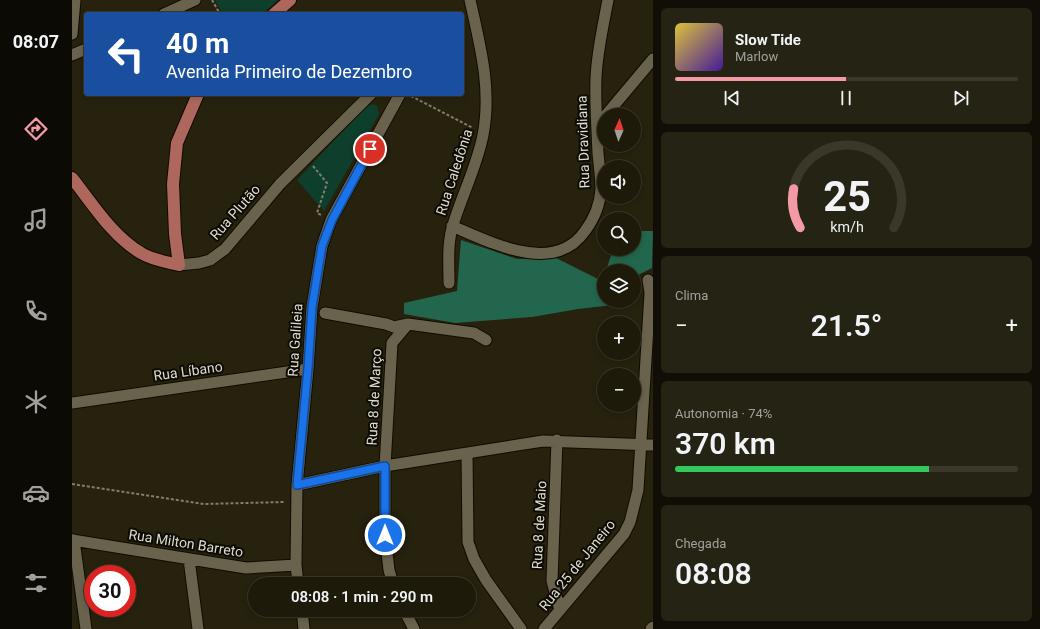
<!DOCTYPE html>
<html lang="pt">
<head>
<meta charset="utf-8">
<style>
	:root { --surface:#1d1a0a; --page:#252313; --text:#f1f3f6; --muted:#a0a19c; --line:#3b382b; --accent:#f49aa6 }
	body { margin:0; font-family:Roboto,sans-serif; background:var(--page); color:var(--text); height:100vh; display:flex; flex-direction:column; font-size:15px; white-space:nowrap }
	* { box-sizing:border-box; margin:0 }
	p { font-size:13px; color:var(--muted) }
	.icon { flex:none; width:22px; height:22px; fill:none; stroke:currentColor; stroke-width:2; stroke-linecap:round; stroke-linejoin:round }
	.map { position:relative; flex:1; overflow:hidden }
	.drawer { display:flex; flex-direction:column; gap:8px; padding:8px; background:#100e06; width:387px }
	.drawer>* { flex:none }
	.top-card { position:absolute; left:12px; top:12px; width:380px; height:84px; border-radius:4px; box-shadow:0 2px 6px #0003,0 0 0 1px var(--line); background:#1a4fa0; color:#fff; overflow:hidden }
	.needle { width:26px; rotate:3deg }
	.controls { position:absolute; left:525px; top:108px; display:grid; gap:8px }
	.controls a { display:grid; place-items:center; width:44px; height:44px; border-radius:50%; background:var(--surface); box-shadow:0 2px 6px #0003,0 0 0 1px var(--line); font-size:20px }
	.speed { position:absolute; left:12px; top:565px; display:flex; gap:8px; font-size:20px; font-weight:700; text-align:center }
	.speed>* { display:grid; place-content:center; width:52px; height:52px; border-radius:50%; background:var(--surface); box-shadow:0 2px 6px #0003,0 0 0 1px var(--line); line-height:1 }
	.speed .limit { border:6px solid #d22; background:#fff; color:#111 }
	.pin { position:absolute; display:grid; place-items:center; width:34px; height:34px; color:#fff; margin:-17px; border:2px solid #fff; border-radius:50%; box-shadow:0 1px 4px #0007 }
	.me { position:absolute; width:44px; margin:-22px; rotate:0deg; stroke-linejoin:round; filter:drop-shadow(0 0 3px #0008) }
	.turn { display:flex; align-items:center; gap:14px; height:84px; padding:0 16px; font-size:18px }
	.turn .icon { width:52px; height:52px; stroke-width:2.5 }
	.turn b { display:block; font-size:28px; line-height:34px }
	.big { font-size:30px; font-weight:600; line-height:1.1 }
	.drawer .widget { flex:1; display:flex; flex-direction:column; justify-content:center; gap:6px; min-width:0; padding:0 14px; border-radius:6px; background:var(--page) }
	.drawer .dial { align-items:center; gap:0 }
	.dial svg { height:104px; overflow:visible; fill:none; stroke:var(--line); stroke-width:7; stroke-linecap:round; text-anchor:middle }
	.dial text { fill:var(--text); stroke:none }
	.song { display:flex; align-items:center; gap:12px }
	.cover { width:48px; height:48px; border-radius:6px; background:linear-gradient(135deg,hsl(50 70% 55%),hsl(260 70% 35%)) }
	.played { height:4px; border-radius:2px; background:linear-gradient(90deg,var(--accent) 50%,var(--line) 50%) }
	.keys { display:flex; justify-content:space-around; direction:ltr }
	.heat { display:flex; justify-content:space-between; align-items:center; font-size:22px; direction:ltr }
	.charge { height:6px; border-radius:3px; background:linear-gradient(90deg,#34c759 74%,var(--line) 0) }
	.trip { position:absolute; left:176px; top:577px; width:228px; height:40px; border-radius:20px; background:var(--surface); box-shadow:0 2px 6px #0003,0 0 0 1px var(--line); font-weight:600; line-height:40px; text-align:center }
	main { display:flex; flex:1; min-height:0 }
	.tab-bar { display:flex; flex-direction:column; width:72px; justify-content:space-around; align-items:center; background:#0c0a04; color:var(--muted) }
	.tab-bar .icon { width:28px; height:28px }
	.tab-bar .current { color:var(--accent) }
	.tab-bar b { font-size:18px; color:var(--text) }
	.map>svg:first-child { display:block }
	.green { fill:#0e3f2d }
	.forest { fill:#22674d }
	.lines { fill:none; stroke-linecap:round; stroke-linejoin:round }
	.minor-casing { stroke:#100b00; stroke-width:13 }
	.major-casing { stroke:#100b00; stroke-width:14 }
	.path { stroke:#827e6e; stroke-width:2; stroke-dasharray:3 2; stroke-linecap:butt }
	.minor { stroke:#69634d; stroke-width:11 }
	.major { stroke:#ad675d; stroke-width:12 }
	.route-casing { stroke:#114b97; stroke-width:10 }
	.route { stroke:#1a73e8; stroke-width:7 }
	.labels { text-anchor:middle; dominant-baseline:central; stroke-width:4; stroke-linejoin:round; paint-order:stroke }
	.street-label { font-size:14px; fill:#dfdcd0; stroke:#0d0b04 }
</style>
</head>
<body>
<main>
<nav class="tab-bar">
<b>08:07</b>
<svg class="icon current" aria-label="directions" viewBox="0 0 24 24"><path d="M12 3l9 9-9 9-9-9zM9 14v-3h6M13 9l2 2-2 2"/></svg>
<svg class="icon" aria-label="music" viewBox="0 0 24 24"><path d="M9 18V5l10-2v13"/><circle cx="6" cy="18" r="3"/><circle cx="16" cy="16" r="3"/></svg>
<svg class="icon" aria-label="phone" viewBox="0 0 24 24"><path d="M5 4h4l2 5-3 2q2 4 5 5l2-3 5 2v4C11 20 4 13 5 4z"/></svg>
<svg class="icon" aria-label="climate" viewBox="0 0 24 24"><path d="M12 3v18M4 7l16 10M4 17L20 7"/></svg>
<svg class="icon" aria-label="car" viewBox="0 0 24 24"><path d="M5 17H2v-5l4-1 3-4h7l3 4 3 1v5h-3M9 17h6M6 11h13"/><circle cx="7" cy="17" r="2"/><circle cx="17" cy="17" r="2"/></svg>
<svg class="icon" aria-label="filters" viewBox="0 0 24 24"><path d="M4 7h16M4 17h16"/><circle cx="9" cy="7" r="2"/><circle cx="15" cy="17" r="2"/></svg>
</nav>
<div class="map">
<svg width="581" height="629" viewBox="0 0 581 629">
	<rect width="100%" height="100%" fill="#27220e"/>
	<!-- green -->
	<path class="green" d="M 143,0 L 206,0 L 190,14 L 151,14 Z
		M 301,104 L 305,106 L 307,114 L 252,211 L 225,180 L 293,108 Z"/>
	<!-- forest -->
	<path class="forest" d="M 562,231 L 581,231 L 580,268 L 564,276 L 562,286 L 562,271 L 534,271 L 541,249 L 562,249 Z
		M 389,240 L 445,259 L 484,258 L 532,282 L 532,301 L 559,301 L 558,303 L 506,309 L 460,317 L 383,323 L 332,314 L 332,303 L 385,291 Z"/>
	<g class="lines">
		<defs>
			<path id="minor" d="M 92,14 L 123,0
				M 0,34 L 3,0
				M 0,55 L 14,49
				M 534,115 L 581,59
				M 380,226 C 418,242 482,276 513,231 C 522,219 528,205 529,189 C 529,178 527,165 526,153 C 525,128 523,103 524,78 C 525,52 531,26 536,0
				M 107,265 L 127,263 L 138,260 L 153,249 L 208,184 L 299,94
				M 377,283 C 377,264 375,243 381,225 C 390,195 405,166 411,135 C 420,89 408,45 398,0
				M 253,313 L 314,324 L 322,327 L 336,324 L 402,333 L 414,340
				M 0,403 L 236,369
				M 485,440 L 480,581 L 488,610
				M 395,453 L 396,542 L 402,559 L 414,580 L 449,629
				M 225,485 L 313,466 L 471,441 L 581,445
				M 0,540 L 174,568 L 224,565
				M 2,540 L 14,629
				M 117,559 L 126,629
				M 226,584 L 224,565 L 225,485 L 236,369 L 240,307 L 250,246 L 259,220 L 328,94
				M 321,584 L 317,570 L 313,535 L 313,466 L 320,343 L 336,324
				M 230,610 L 232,629
				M 332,610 L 342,629
				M 472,629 L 552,534 L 558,522 L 566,490 L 578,293 L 576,280
				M 579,629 L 581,627"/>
			<path id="major" d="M 202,14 L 218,0
				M 0,178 C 20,203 40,236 69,253 C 80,260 95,262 107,265 L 103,234 L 101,184 L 105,143 L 126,94"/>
		</defs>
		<!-- minor casing -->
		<use href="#minor" class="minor-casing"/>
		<!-- major casing -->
		<use href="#major" class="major-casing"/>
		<!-- path -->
		<path class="path" d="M 140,0 L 148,14
			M 339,96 L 401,128
			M 241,166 L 255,183 L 245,213 L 249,215
			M 0,484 L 132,504 L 213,502"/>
		<!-- minor -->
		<use href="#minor" class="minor"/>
		<!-- major -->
		<use href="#major" class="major"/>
	</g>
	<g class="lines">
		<defs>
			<path id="route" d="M 298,149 L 260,220 L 250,246 L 240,307 L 236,368 L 225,485 L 313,466 L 313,535"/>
		</defs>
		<!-- route casing -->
		<use href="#route" class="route-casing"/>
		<!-- route -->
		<use href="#route" class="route"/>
	</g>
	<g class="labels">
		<!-- street labels -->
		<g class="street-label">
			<text transform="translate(511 142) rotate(-92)">Rua Dravidiana</text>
			<text transform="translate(382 172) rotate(-72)">Rua Caledônia</text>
			<text transform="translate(163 212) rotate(-49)">Rua Plutão</text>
			<text transform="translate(223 340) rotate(-86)">Rua Galileia</text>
			<text transform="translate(116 371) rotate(-8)">Rua Líbano</text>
			<text transform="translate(302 397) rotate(-87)">Rua 8 de Março</text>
			<text transform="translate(467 525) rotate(-87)">Rua 8 de Maio</text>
			<text transform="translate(114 543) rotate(9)">Rua Milton Barreto</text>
			<text transform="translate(505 565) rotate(-51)">Rua 25 de Janeiro</text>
		</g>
	</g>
</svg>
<div class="controls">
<a><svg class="needle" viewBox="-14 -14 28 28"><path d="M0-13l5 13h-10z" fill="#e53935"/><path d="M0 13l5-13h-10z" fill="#a0a19c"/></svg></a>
<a><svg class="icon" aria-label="sound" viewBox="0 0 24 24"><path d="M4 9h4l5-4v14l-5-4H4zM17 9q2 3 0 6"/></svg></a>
<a><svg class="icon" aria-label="search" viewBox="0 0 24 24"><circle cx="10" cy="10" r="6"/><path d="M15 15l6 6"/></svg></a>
<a><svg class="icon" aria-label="layers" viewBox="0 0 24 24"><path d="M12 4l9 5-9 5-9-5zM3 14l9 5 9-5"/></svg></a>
<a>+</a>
<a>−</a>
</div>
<div class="speed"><div class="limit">30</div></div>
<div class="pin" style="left:298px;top:149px;background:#d93025"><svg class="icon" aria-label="arrive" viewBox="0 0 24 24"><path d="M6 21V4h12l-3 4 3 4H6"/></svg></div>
<svg class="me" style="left:313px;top:535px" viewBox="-20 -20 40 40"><circle r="17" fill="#1a73e8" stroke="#fff" stroke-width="3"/><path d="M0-11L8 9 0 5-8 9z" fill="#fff"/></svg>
<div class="trip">08:08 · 1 min · 290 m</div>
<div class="top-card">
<div class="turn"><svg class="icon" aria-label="left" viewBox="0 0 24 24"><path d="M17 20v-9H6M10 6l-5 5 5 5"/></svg><div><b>40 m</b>Avenida Primeiro de Dezembro</div></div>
</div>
</div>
<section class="drawer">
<div class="widget">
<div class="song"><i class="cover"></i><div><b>Slow Tide</b><p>Marlow</p></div></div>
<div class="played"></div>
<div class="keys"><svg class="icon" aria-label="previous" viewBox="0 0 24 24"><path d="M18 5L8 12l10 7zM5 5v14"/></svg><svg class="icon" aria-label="pause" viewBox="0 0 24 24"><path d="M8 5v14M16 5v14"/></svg><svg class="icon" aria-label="next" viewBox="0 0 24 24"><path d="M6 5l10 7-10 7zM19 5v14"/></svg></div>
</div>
<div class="widget dial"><svg viewBox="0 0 100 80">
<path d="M14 69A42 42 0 1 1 86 69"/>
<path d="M14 69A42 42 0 0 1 9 39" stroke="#f49aa6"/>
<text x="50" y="56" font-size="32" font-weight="700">25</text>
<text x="50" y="72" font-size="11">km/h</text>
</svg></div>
<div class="widget"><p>Clima</p>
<div class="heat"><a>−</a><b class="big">21.5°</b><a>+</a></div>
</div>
<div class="widget"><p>Autonomia · 74%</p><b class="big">370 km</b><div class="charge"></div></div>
<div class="widget"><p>Chegada</p><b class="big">08:08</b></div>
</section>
</main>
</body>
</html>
